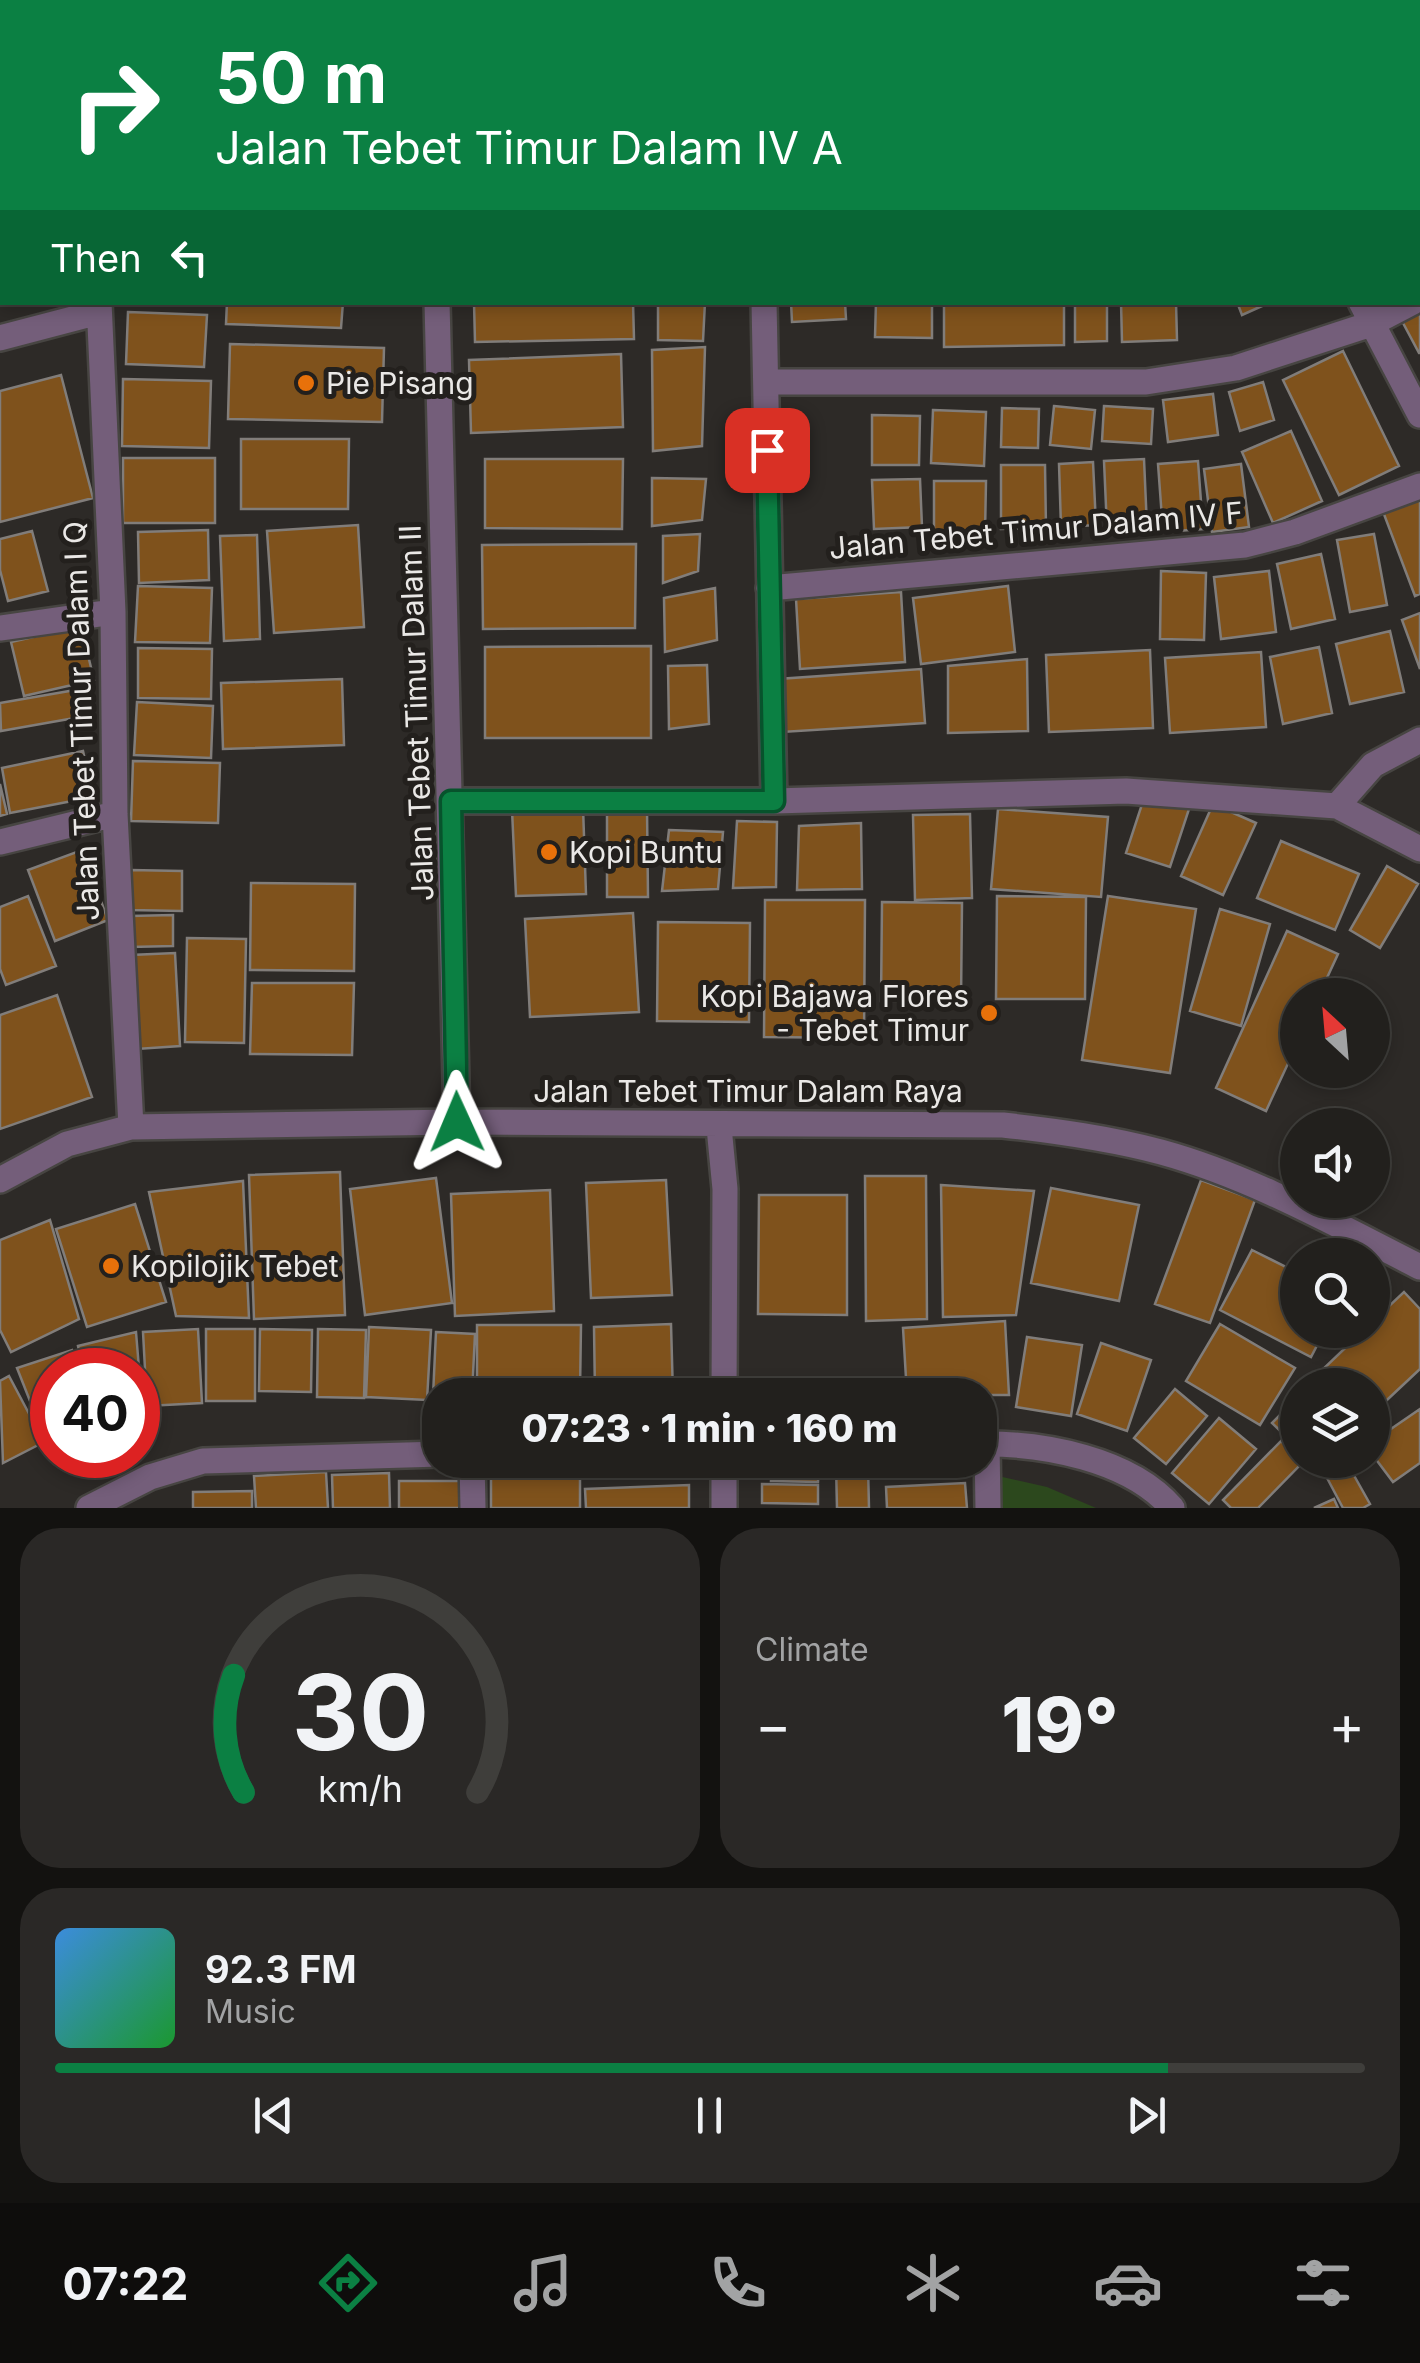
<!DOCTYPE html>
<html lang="en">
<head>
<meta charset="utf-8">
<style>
	:root { --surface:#22201d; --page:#2a2826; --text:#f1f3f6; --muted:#a2a3a4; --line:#3f3e3b; --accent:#0b8043 }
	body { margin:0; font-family:Inter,sans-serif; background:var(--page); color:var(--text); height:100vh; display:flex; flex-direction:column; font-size:38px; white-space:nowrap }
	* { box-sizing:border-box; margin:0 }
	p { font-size:32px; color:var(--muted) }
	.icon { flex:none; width:55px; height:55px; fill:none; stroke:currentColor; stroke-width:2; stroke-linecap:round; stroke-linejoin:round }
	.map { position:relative; height:1508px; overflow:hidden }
	.details { display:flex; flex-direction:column; gap:20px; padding:20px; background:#131210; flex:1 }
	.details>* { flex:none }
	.top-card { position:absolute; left:0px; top:0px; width:1420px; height:305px; box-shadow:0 5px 15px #0003,0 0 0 2px var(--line); background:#0b8043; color:#fff; overflow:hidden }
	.needle { width:65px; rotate:334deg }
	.fabs { position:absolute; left:1280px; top:978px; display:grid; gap:20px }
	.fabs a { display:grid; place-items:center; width:110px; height:110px; border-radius:50%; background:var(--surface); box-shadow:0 5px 15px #0003,0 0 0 2px var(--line); font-size:50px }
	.speed { position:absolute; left:30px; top:1348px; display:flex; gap:20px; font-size:50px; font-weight:700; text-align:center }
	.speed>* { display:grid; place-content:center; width:130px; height:130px; border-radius:50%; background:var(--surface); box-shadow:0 5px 15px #0003,0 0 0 2px var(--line); line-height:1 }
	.speed .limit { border:15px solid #d22; background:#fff; color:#111 }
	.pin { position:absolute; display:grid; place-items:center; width:85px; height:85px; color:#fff; margin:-42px; border-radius:20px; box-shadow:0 5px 15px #0006 }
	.me { position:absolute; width:110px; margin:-55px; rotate:359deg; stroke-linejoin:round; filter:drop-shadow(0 0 8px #0008) }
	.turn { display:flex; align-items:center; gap:35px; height:210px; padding:0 50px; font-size:45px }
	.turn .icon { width:130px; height:130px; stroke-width:2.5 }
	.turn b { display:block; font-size:70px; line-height:85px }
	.then { display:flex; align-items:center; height:95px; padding:0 50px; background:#0003; gap:20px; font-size:38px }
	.big { font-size:75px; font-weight:800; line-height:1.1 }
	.details .widget { flex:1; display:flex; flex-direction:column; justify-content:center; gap:15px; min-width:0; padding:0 35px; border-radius:40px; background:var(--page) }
	.details .dial { align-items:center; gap:0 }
	.dial svg { height:260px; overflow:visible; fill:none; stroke:var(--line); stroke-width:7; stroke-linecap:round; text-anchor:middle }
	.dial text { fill:var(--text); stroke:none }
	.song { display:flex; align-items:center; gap:30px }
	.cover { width:120px; height:120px; border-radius:15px; background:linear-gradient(135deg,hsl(210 70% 55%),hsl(130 70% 35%)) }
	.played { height:10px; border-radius:5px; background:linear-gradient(90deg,var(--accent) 85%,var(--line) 85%) }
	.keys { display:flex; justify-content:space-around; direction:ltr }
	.heat { display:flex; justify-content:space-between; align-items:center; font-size:55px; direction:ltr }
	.details .tiles { flex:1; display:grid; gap:20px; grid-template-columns:1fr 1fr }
	.widget:last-child { grid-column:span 2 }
	.trip { position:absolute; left:422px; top:1378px; width:575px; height:100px; border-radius:40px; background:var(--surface); box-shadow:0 5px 15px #0003,0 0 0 2px var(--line); font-weight:800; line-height:100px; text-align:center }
	.dock { display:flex; height:160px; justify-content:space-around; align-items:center; background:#0e0d0c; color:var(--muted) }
	.dock .icon { width:70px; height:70px }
	.dock .on { color:var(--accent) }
	.dock b { font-size:45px; color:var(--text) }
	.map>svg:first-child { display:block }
	.green { fill:#2c481d }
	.building { fill:#7f521c; stroke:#817d7a; stroke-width:2.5 }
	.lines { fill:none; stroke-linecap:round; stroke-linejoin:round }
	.minor-casing { stroke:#474542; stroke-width:30 }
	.minor { stroke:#745e7a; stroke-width:25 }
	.route-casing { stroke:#07532c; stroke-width:25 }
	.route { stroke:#0b8043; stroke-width:18 }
	.food-dot { fill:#e8710a; stroke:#23201d; stroke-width:4 }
	.labels { text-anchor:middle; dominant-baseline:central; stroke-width:10; stroke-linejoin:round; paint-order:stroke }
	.poi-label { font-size:30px; fill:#eae8e6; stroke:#23201d; text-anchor:start }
	.street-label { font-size:30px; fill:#eae8e6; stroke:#23201d }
</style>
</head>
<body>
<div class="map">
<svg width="1420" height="1508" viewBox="0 0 1420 1508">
	<rect width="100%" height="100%" fill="#2d2a27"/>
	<!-- green -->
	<path class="green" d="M 998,1476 L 1047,1487 L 1096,1508 L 999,1508 Z"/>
	<!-- building -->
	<path class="building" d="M 0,0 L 27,2 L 2,2 L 0,175 Z
		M 120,0 L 189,0 L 189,2 L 120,2 Z
		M 252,0 L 337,0 L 338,2 L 252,2 Z
		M 468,0 L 634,0 L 468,2 Z
		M 652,0 L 703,0 L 703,2 L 652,2 Z
		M 783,0 L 865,0 L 865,2 L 783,2 Z
		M 874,0 L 935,0 L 935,2 L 875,2 Z
		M 949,0 L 988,0 L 988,2 L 949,2 Z
		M 1079,0 L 1146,0 L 1079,2 Z
		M 1249,0 L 1328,0 L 1330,2 L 1251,2 Z
		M 1420,2 L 1420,63 L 1418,64 L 1418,3 Z
		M 1420,183 L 1420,237 L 1418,238 L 1418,184 Z
		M 227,302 L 343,302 L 341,328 L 226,324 Z
		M 474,302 L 633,302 L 634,339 L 475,342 Z
		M 658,302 L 705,302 L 703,341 L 658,340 Z
		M 791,302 L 845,302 L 846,319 L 792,322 Z
		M 876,302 L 932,302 L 932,338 L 875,337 Z
		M 944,302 L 1064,302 L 1064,345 L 944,347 Z
		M 1075,302 L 1107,302 L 1107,341 L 1075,342 Z
		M 1121,302 L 1176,302 L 1177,340 L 1122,342 Z
		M 1237,302 L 1271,302 L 1242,315 Z
		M 128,312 L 207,315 L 204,367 L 126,364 Z
		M 1420,312 L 1420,353 L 1419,353 L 1402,321 Z
		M 230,344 L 384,348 L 382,422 L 228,419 Z
		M 705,347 L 702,446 L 653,451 L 652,350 Z
		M 1343,351 L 1399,466 L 1339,495 L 1283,380 Z
		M 621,354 L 623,427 L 471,433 L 469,360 Z
		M 61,375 L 93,498 L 0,522 L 0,391 Z
		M 123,379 L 211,381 L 209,448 L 122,446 Z
		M 1263,382 L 1274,420 L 1240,431 L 1229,392 Z
		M 1213,394 L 1218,435 L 1168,442 L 1163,400 Z
		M 1054,406 L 1095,410 L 1091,449 L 1050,445 Z
		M 1104,406 L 1153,409 L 1151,444 L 1102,441 Z
		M 1002,408 L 1039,409 L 1038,448 L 1001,447 Z
		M 933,410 L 986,412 L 984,466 L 931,463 Z
		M 872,415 L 920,416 L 919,465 L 872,465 Z
		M 1291,431 L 1322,501 L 1273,523 L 1242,452 Z
		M 241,439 L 349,439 L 348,509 L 241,509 Z
		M 123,458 L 215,458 L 215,523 L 123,523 Z
		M 485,459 L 623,459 L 622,529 L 485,528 Z
		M 1144,459 L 1147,527 L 1107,529 L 1104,461 Z
		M 1198,461 L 1203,529 L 1163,532 L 1158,464 Z
		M 1093,462 L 1096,525 L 1061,527 L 1059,464 Z
		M 1241,464 L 1249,527 L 1212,532 L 1204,469 Z
		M 1001,465 L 1045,465 L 1046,528 L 1001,529 Z
		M 652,478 L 706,479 L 702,520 L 652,526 Z
		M 920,479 L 922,527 L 874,529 L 872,480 Z
		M 934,481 L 986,481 L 985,534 L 934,533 Z
		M 1420,494 L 1420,594 L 1415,596 L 1382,509 Z
		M 358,525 L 364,627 L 274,633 L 267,531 Z
		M 208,530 L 209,580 L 139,583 L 138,532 Z
		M 32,531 L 48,591 L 8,601 L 0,570 L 0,539 Z
		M 700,534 L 698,571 L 663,583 L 663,536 Z
		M 1374,534 L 1387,605 L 1350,612 L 1337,540 Z
		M 257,535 L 260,639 L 224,641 L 220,536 Z
		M 636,544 L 635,628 L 483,629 L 482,545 Z
		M 1321,554 L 1335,619 L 1291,629 L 1277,564 Z
		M 1161,571 L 1206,573 L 1204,640 L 1160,639 Z
		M 1269,571 L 1276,632 L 1221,639 L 1214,577 Z
		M 138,586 L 212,588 L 210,643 L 135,642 Z
		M 1008,586 L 1015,652 L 921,664 L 913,598 Z
		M 715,588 L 717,640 L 665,652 L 664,598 Z
		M 901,592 L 905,662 L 800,669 L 796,599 Z
		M 1420,613 L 1420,669 L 1402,620 Z
		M 81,626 L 94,680 L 24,696 L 11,642 Z
		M 1390,631 L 1404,692 L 1350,704 L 1336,644 Z
		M 651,646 L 651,738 L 485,738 L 485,647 Z
		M 1319,647 L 1332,713 L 1283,724 L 1270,657 Z
		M 138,648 L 212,649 L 211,699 L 138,698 Z
		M 1150,650 L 1153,728 L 1049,732 L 1046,655 Z
		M 1261,652 L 1266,727 L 1170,733 L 1165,658 Z
		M 1027,659 L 1028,731 L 948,733 L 948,666 Z
		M 707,665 L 709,724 L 669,729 L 668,666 Z
		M 921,669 L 925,723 L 782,732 L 778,679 Z
		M 342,679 L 344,745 L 223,749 L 221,683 Z
		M 81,689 L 86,716 L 1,731 L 0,703 Z
		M 137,702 L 213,706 L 211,758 L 134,755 Z
		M 83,751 L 93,797 L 10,813 L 2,768 Z
		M 133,761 L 220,763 L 218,823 L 131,821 Z
		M 0,784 L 7,814 L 0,816 Z
		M 1145,795 L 1189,809 L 1170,867 L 1126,853 Z
		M 1213,804 L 1256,823 L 1223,895 L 1181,876 Z
		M 583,807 L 586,894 L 516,896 L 512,810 Z
		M 647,808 L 648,897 L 607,897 L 607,809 Z
		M 998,809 L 1108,817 L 1101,897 L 991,889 Z
		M 970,814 L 972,898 L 915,900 L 913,815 Z
		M 737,821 L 777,822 L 776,887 L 733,888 Z
		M 861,823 L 862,889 L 797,890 L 799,826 Z
		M 669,830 L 723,832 L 718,889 L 662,891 Z
		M 1281,841 L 1359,874 L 1335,930 L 1257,898 Z
		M 82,850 L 108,920 L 55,941 L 28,870 Z
		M 1387,866 L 1418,884 L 1380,948 L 1350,930 Z
		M 130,870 L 182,871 L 182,911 L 130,910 Z
		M 251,883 L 355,884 L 354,971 L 250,970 Z
		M 28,896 L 56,966 L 6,985 L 0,969 L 0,907 Z
		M 997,896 L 1086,897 L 1085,999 L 996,999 Z
		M 1108,896 L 1196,909 L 1170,1073 L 1082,1060 Z
		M 765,900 L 865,900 L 864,1038 L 764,1037 Z
		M 882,902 L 962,903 L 961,1001 L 881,1001 Z
		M 1220,909 L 1270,924 L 1241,1026 L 1190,1011 Z
		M 633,913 L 639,1012 L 530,1017 L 525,919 Z
		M 173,915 L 173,946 L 130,947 L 130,916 Z
		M 658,922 L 750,923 L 749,1022 L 657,1021 Z
		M 1287,931 L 1338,954 L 1319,995 L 1298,995 L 1298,1042 L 1266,1111 L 1216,1088 Z
		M 187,938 L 246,939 L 244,1043 L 185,1042 Z
		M 175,953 L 180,1046 L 137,1049 L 131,955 Z
		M 252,983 L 354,983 L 352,1055 L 250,1054 Z
		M 57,995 L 92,1097 L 0,1129 L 0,1015 Z
		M 340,1172 L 345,1315 L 254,1319 L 249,1175 Z
		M 865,1176 L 926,1176 L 927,1319 L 866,1321 Z
		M 436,1178 L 452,1303 L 365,1315 L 350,1189 Z
		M 666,1180 L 672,1295 L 591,1298 L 586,1183 Z
		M 1201,1180 L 1255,1200 L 1210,1323 L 1155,1304 Z
		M 243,1181 L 249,1318 L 176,1316 L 149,1192 Z
		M 941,1185 L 1034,1191 L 1016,1315 L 943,1317 Z
		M 1051,1188 L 1139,1205 L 1119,1301 L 1031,1283 Z
		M 550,1190 L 554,1311 L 455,1316 L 451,1194 Z
		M 759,1195 L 847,1195 L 847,1315 L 758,1314 Z
		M 135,1204 L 166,1302 L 87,1327 L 56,1229 Z
		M 50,1220 L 79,1319 L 11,1352 L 0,1330 L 0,1240 Z
		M 1252,1250 L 1298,1273 L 1298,1330 L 1325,1330 L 1311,1357 L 1220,1310 Z
		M 1404,1292 L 1420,1309 L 1420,1369 L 1372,1414 L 1372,1385 L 1331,1385 L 1319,1373 L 1364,1330 L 1372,1330 L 1372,1322 Z
		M 1005,1321 L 1009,1395 L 907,1395 L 903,1328 Z
		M 671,1324 L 673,1395 L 595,1395 L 594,1327 Z
		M 1220,1324 L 1295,1368 L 1260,1425 L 1186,1381 Z
		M 477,1325 L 581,1325 L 580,1391 L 477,1391 Z
		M 369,1327 L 431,1330 L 427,1400 L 366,1397 Z
		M 198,1329 L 202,1403 L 147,1406 L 143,1332 Z
		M 206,1329 L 255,1329 L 255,1401 L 206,1401 Z
		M 260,1329 L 312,1330 L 311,1392 L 259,1391 Z
		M 318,1329 L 366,1330 L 364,1398 L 317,1397 Z
		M 136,1332 L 142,1405 L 138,1406 L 138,1370 L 83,1370 L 78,1346 Z
		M 436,1332 L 475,1334 L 472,1395 L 433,1396 Z
		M 1027,1337 L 1082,1345 L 1071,1416 L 1016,1407 Z
		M 1101,1343 L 1151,1360 L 1127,1431 L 1077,1414 Z
		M 72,1350 L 77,1370 L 52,1370 L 52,1431 L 43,1434 L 17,1368 Z
		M 9,1376 L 44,1442 L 3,1463 L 0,1381 Z
		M 1175,1389 L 1207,1416 L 1166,1464 L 1134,1438 Z
		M 1298,1397 L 1298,1448 L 1272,1423 Z
		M 1420,1409 L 1420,1463 L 1393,1482 L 1372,1454 L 1372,1442 Z
		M 1219,1418 L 1256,1449 L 1209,1504 L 1172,1473 Z
		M 1281,1441 L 1303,1462 L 1258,1508 L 1231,1508 L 1223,1500 Z
		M 772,1460 L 819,1461 L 818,1482 L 771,1481 Z
		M 1347,1463 L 1370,1504 L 1363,1508 L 1343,1508 L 1326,1476 Z
		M 836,1465 L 868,1465 L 869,1508 L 837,1508 Z
		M 326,1472 L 328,1508 L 256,1508 L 254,1476 Z
		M 389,1473 L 390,1508 L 333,1508 L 332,1475 Z
		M 580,1475 L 580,1508 L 491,1508 L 491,1476 Z
		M 399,1481 L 463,1481 L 462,1508 L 399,1508 Z
		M 965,1483 L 967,1508 L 887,1508 L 886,1487 Z
		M 762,1484 L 818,1485 L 818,1504 L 762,1503 Z
		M 689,1485 L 689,1508 L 586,1508 L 585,1489 Z
		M 252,1491 L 252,1508 L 193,1508 L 193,1492 Z
		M 1334,1499 L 1338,1508 L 1314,1508 Z"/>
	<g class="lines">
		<defs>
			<path id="minor" d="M 86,0 L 86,2
				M 428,0 L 428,2
				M 752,0 L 752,2
				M 1218,0 L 1220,2
				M 99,302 L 113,612 L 115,814 L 131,1127
				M 437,302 L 457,1122
				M 764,302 L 774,801
				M 1361,302 L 1420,415
				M 0,338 L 99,312
				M 766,382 L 1146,382 L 1236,368 L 1371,324 L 1413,302
				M 769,588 L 1245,545 L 1295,532 L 1420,486
				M 0,628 L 113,612
				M 451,801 L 774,801 L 1126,791 L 1337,806 L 1420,849
				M 1337,806 L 1373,765 L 1420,740
				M 0,842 L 115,814
				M 719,1127 L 725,1189 L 724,1395
				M 0,1180 L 67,1144 L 131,1127 L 457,1122 L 1003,1125 C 1057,1131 1109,1138 1161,1152 C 1252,1177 1337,1225 1420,1267
				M 980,1444 C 1043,1443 1130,1459 1172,1508
				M 987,1444 L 988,1508
				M 472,1460 L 473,1508
				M 89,1508 L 150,1477 L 203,1461 L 440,1454
				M 724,1508 L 724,1460"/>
		</defs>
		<!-- minor casing -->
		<use href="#minor" class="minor-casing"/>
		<!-- minor -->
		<use href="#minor" class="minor"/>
	</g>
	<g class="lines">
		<defs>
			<path id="route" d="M 457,1122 L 451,801 L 774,801 L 767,450"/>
		</defs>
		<!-- route casing -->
		<use href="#route" class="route-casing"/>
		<!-- route -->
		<use href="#route" class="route"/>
	</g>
	<!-- markers -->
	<g class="food-dot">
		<circle cx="306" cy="383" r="10"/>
		<circle cx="549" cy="852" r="10"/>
		<circle cx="989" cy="1013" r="10"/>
		<circle cx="111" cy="1266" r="10"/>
	</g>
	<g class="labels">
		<!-- poi labels -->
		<g class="poi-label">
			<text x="326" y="383">Pie Pisang</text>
			<text x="569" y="852">Kopi Buntu</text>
			<text x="969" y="996" text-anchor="end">Kopi Bajawa Flores<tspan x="969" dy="34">- Tebet Timur</tspan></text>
			<text x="131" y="1266">Kopilojik Tebet</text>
		</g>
		<!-- street labels -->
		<g class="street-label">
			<text transform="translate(1036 530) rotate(-5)">Jalan Tebet Timur Dalam IV F</text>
			<text transform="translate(416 713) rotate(-92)">Jalan Tebet Timur Dalam II</text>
			<text transform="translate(81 721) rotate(-92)">Jalan Tebet Timur Dalam I Q</text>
			<text x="748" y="1091">Jalan Tebet Timur Dalam Raya</text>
		</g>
	</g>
</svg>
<div class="fabs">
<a><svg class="needle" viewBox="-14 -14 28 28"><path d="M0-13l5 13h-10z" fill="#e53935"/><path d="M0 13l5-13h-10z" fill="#a2a3a4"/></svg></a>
<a><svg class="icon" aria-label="sound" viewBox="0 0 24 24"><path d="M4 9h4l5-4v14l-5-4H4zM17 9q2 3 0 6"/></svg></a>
<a><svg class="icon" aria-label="search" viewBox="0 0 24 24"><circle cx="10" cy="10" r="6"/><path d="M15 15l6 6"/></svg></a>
<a><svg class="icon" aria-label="layers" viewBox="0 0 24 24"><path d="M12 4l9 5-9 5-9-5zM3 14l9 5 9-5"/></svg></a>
</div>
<div class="speed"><div class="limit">40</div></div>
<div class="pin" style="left:767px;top:450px;background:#d93025"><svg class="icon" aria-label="arrive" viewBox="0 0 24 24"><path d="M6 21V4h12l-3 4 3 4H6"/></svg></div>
<svg class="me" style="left:457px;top:1122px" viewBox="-20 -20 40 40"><path d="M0-17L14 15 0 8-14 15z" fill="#0b8043" stroke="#fff" stroke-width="4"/></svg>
<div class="trip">07:23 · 1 min · 160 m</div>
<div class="top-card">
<div class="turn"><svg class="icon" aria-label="right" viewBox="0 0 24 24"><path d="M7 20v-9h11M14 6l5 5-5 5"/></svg><div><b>50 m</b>Jalan Tebet Timur Dalam IV A</div></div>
<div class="then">Then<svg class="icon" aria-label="left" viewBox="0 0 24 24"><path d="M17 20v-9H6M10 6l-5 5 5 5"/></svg></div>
</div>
</div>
<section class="details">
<div class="tiles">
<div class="widget dial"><svg viewBox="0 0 100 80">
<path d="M14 69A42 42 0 1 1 86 69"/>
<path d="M14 69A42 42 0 0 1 11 33" stroke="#0b8043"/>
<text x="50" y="56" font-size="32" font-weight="700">30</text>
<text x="50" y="72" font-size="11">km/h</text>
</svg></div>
<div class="widget"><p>Climate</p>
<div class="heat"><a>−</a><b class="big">19°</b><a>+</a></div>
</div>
<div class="widget">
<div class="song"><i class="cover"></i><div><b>92.3 FM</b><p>Music</p></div></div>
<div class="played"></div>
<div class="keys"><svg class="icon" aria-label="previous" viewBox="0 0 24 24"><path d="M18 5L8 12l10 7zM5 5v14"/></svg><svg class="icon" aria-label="pause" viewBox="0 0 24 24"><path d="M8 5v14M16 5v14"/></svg><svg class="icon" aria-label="next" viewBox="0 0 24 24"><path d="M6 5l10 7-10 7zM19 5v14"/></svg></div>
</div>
</div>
</section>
<nav class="dock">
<b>07:22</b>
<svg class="icon on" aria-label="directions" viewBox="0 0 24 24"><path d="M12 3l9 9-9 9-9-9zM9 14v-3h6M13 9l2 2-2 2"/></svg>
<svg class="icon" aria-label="music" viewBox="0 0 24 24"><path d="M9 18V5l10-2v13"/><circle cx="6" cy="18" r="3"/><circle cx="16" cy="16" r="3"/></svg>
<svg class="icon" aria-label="phone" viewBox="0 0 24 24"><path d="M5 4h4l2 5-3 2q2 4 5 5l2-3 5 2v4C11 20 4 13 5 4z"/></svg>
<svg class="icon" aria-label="climate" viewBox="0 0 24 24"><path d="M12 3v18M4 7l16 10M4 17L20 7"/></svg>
<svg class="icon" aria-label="car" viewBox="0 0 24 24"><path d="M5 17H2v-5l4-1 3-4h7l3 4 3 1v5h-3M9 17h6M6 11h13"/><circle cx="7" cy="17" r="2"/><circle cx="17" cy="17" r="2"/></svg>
<svg class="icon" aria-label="filters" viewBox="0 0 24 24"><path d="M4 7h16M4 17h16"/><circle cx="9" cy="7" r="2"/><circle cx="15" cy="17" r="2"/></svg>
</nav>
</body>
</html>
